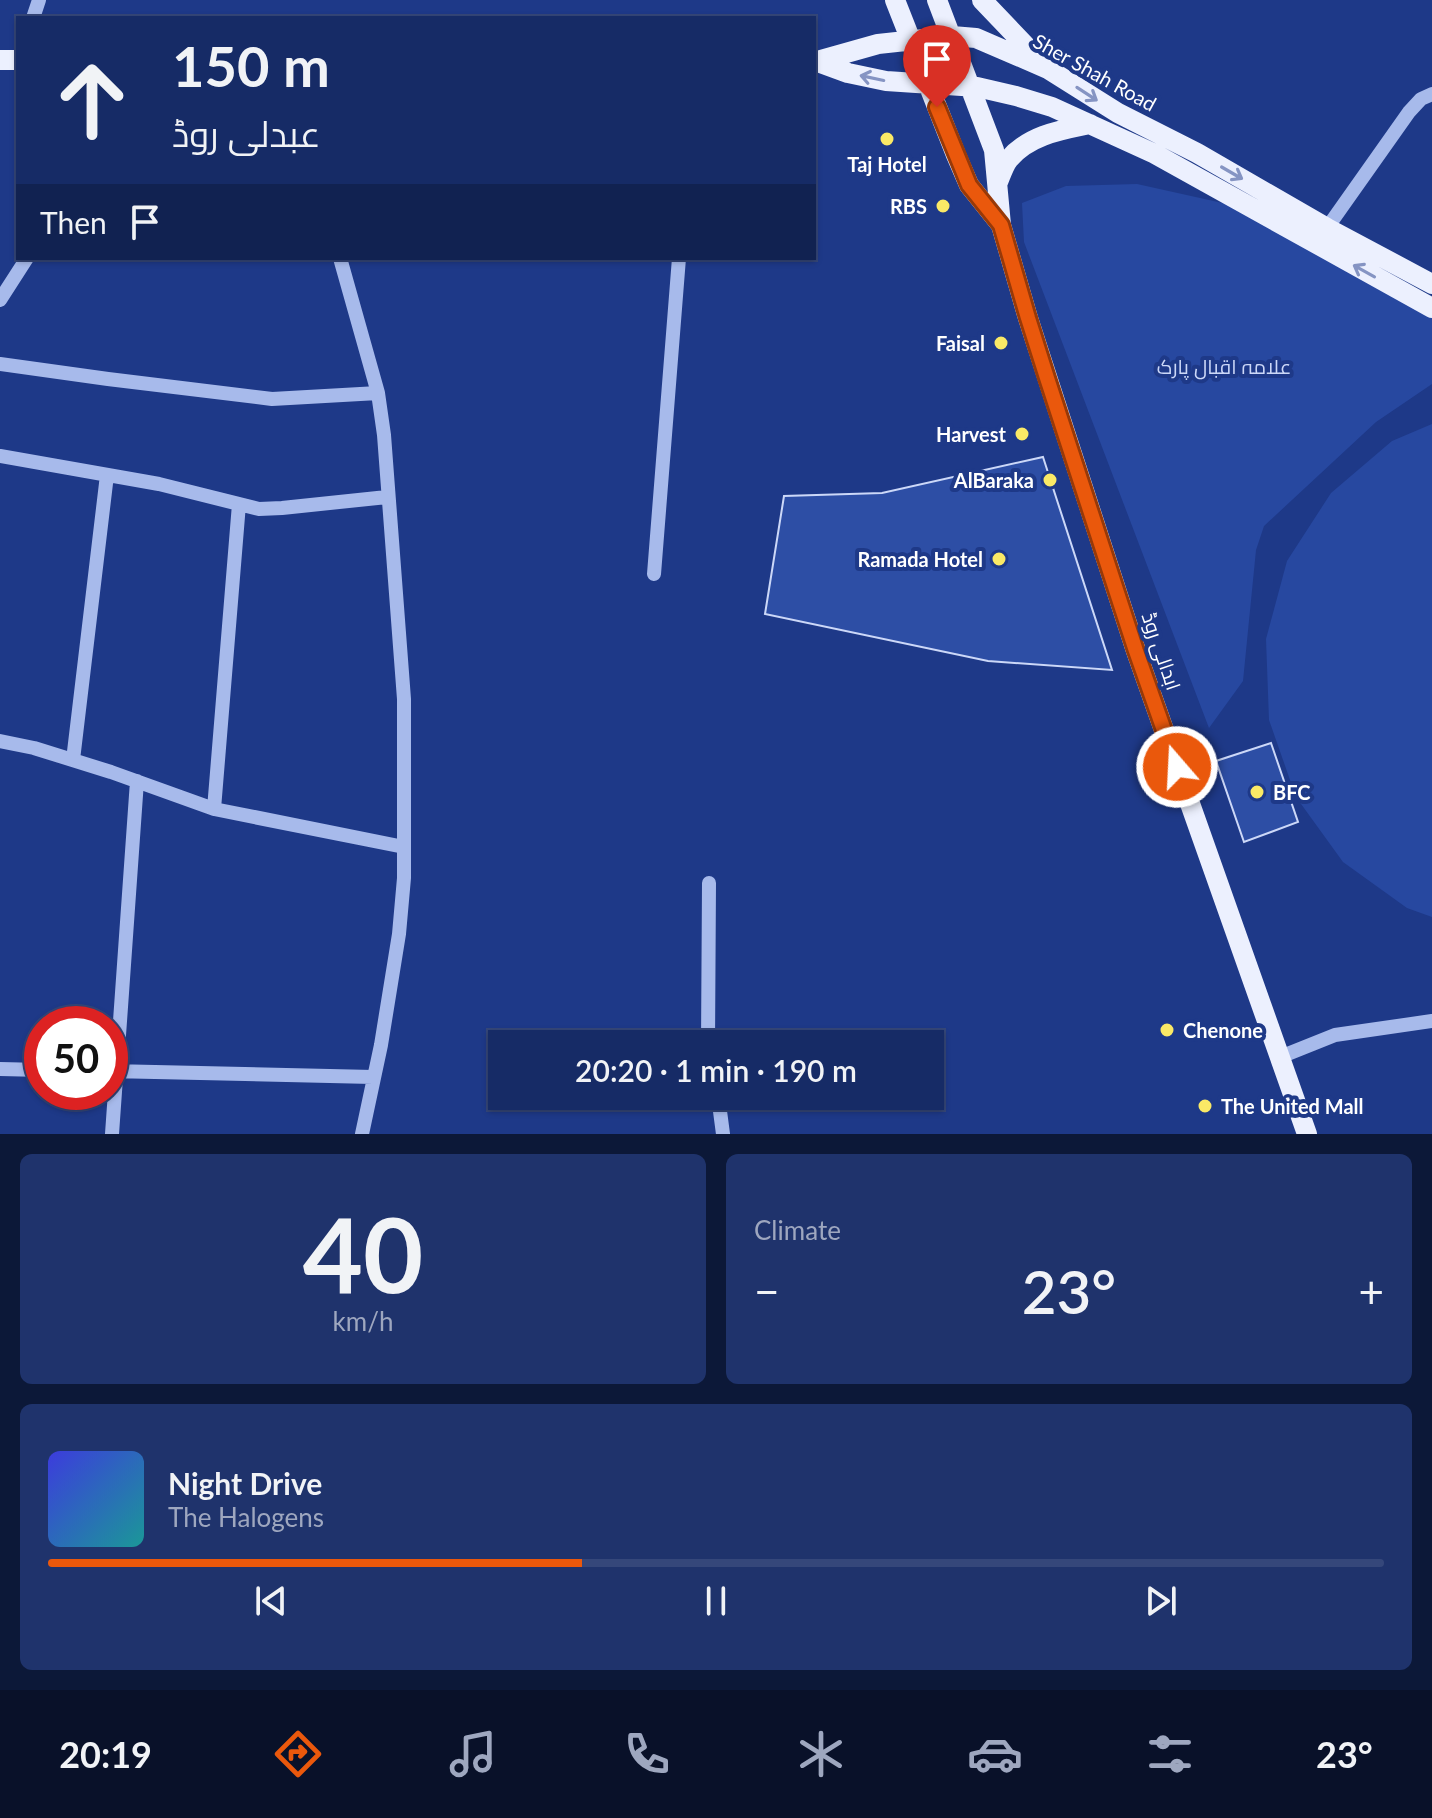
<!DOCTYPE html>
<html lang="en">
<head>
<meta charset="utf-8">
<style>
	:root { --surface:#162b66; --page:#1f336c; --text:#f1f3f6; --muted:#9ea7bf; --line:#35477a; --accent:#ea580c }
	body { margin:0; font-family:Lato,Cairo,sans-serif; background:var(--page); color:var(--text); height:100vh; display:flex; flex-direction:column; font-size:30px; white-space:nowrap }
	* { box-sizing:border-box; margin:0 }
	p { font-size:26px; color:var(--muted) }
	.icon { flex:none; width:44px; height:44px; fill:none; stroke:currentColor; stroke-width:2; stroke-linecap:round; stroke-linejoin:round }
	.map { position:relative; height:1134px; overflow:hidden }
	.sheet { display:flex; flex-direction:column; gap:20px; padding:20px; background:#0c1838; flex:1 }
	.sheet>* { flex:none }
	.guide { position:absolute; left:16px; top:16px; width:800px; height:244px; border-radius:0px; box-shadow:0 2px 6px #0004,0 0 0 2px var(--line); background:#162b66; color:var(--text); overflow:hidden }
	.speed { position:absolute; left:24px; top:1006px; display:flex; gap:16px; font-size:40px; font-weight:700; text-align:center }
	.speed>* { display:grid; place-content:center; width:104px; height:104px; border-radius:50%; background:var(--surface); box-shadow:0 2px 6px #0004,0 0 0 2px var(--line); line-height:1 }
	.speed .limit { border:12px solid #d22; background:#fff; color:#111 }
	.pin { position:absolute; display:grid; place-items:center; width:68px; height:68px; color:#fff; margin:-82px -34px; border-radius:50% 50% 50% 0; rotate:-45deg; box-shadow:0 0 8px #0007 }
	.pin .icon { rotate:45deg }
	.me { position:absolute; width:88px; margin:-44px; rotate:341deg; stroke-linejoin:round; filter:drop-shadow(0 0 6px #0008) }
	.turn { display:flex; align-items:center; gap:28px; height:168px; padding:0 24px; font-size:36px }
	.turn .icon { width:104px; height:104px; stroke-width:2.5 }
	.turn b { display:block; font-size:56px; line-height:68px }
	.then { display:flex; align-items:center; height:76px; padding:0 24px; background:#0003; gap:16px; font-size:30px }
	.big { font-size:60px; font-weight:600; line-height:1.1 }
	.sheet .card { flex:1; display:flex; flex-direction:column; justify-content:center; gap:12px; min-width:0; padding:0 28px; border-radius:12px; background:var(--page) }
	.sheet .dial { align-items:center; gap:0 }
	.dial b { font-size:104px; line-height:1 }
	.song { display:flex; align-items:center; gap:24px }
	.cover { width:96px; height:96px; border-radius:12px; background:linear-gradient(135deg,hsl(240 70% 55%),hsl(180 70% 35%)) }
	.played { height:8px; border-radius:4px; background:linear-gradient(90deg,var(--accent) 40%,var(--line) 40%) }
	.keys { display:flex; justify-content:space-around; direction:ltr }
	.heat { display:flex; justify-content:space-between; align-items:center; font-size:44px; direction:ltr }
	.sheet .tiles { flex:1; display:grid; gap:20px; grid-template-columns:1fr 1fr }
	.card:last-child { grid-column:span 2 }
	.trip { position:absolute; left:488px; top:1030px; width:456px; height:80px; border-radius:0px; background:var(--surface); box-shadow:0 2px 6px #0004,0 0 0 2px var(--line); font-weight:600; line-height:80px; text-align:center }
	.dock { display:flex; height:128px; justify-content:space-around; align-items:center; background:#091129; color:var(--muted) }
	.dock .icon { width:56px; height:56px }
	.dock .active { color:var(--accent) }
	.dock b { font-size:36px; color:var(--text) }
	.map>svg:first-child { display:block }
	.green { fill:#2748a0 }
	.building { fill:#2d4ea5; stroke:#ccd8f8; stroke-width:2 }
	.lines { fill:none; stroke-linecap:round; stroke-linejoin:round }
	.minor { stroke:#a7baeb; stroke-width:14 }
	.major { stroke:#ecf0fe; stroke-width:20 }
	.oneway { stroke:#8594c3 }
	.route-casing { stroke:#983908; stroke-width:20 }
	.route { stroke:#ea580c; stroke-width:14 }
	.poi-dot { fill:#fae966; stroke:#1e3988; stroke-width:3 }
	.labels { text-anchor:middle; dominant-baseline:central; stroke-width:8; stroke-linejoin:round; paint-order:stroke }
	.street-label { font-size:20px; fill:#fff; stroke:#1e3988 }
	.poi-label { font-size:20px; font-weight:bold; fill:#fff; stroke:#1e3988; text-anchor:end }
	.park-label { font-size:20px; fill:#ccd8f8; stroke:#1e3988 }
</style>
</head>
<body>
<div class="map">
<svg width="1432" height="1134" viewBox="0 0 1432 1134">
	<rect width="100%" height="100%" fill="#1e3988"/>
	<!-- green -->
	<path class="green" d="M 1137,184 L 1227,204 L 1432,317 L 1432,384 L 1376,422 L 1264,526 L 1256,550 L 1243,681 L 1209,728 L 1024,242 L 1022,203 L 1066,186 Z
		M 1432,424 L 1432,917 L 1407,908 L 1343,862 L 1296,797 L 1269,720 L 1266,639 L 1287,561 L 1331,493 L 1392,441 Z"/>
	<!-- building -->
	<path class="building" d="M 1043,457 L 1112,670 L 988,661 L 765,614 L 784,496 L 882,493 Z
		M 1271,743 L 1298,822 L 1244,842 L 1216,761 Z"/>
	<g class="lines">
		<!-- minor -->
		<path class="minor" d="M 33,18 L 39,0
			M 1327,228 L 1409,112 L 1421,99 L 1432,94
			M 340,258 L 378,393 L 384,435 L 404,699 L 404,878 L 399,934 L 381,1045 L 362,1134
			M 0,300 L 27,258
			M 0,364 L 108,379 L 272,399 L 378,393
			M 0,456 L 159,484 L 259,509 L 282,508 L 387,497
			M 654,574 L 679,258
			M 0,741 L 34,748 L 111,772 L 214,809 L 404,847
			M 73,760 L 107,475
			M 214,809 L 239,504
			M 708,1044 L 709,883
			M 1280,1057 L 1335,1035 L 1432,1021
			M 0,1069 L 42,1070
			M 110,1071 L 373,1077
			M 718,1096 L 723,1134
			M 112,1134 L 137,781"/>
		<!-- major -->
		<path class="major" d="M 895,0 L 956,155 L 969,185 L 1001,225
			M 937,0 L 994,150 L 1001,225 L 1028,318 L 1136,651 L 1307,1134
			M 982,0 L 1040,61
			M 0,60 L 18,60
			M 814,62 L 878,44 L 952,36 L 976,38 L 1048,69 L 1118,113 L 1197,153 L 1327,228 L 1432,284
			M 818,62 L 848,73 L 886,81 L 977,87 L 1016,96 L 1052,107 L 1155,154 L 1432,308
			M 998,182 C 1001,175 1004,165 1009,159 C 1029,135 1061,130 1090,124"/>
	</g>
	<!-- one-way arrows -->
	<defs><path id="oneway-shaft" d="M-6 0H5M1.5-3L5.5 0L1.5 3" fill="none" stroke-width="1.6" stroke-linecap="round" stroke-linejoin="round" transform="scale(2)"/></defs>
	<g class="oneway">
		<use href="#oneway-shaft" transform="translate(872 78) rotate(-168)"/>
		<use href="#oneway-shaft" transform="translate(1087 94) rotate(33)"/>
		<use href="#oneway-shaft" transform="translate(1232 173) rotate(30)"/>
		<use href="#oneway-shaft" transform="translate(1364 271) rotate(-151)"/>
	</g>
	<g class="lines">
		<defs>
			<path id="route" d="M 937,107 L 969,185 L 1001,225 L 1028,318 L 1047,378 L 1136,651 L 1177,767"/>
		</defs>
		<!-- route casing -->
		<use href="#route" class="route-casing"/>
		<!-- route -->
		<use href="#route" class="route"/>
	</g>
	<!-- markers -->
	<g class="poi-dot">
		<circle cx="887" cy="139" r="8"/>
		<circle cx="943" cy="206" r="8"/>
		<circle cx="1001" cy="343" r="8"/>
		<circle cx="1022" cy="434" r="8"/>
		<circle cx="1050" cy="480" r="8"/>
		<circle cx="999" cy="559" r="8"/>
		<circle cx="1257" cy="792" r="8"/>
		<circle cx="1167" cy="1030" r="8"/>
		<circle cx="1205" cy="1106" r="8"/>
	</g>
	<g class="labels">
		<!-- street labels -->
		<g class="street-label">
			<text transform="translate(1095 72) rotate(29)">Sher Shah Road</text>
			<text transform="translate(1162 651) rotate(71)">ابدالی روڈ</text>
		</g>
		<!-- poi labels -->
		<g class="poi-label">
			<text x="887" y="164" text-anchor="middle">Taj Hotel</text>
			<text x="927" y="206">RBS</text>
			<text x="985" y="343">Faisal</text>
			<text x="1006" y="434">Harvest</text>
			<text x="1034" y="480">AlBaraka</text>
			<text x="983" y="559">Ramada Hotel</text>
			<text x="1273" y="792" text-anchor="start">BFC</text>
			<text x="1183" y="1030" text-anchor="start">Chenone</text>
			<text x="1221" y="1106" text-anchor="start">The United Mall</text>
		</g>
		<!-- park labels -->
		<g class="park-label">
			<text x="1224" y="366">علامہ اقبال پارک</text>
		</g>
	</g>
</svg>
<div class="speed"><div class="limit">50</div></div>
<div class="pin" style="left:937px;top:107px;background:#d93025"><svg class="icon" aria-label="arrive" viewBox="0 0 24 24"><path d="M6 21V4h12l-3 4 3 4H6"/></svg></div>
<svg class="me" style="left:1177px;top:767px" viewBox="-20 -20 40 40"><circle r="17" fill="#ea580c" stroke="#fff" stroke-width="3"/><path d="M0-11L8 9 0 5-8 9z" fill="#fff"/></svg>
<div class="trip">20:20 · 1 min · 190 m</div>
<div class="guide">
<div class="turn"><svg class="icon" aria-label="ahead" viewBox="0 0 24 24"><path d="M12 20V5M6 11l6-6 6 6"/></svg><div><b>150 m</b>عبدلی روڈ</div></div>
<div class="then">Then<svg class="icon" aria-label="arrive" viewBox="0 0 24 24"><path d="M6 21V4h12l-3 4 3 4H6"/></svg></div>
</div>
</div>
<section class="sheet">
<div class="tiles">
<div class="card dial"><b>40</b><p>km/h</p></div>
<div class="card"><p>Climate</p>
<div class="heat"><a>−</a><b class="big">23°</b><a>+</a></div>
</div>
<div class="card">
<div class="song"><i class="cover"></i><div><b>Night Drive</b><p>The Halogens</p></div></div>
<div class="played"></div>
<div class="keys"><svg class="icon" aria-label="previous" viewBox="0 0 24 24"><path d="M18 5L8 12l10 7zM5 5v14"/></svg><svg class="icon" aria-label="pause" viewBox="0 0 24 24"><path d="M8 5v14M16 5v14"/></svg><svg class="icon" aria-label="next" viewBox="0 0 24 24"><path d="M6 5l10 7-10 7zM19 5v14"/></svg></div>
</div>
</div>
</section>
<nav class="dock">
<b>20:19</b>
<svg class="icon active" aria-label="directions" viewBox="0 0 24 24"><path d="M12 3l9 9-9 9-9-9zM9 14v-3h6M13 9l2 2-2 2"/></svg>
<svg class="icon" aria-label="music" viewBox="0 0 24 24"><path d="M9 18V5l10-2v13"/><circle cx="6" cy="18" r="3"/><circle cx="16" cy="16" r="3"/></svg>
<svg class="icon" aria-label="phone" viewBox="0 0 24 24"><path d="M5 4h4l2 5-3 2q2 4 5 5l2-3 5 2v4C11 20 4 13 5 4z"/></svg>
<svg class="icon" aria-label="climate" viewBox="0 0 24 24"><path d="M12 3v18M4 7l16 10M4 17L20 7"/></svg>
<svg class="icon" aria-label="car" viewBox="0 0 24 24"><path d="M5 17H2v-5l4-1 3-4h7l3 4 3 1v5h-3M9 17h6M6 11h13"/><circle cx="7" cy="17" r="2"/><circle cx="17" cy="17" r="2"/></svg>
<svg class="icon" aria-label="filters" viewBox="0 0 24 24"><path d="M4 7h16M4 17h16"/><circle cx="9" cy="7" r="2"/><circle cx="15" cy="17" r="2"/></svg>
<b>23°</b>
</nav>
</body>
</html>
